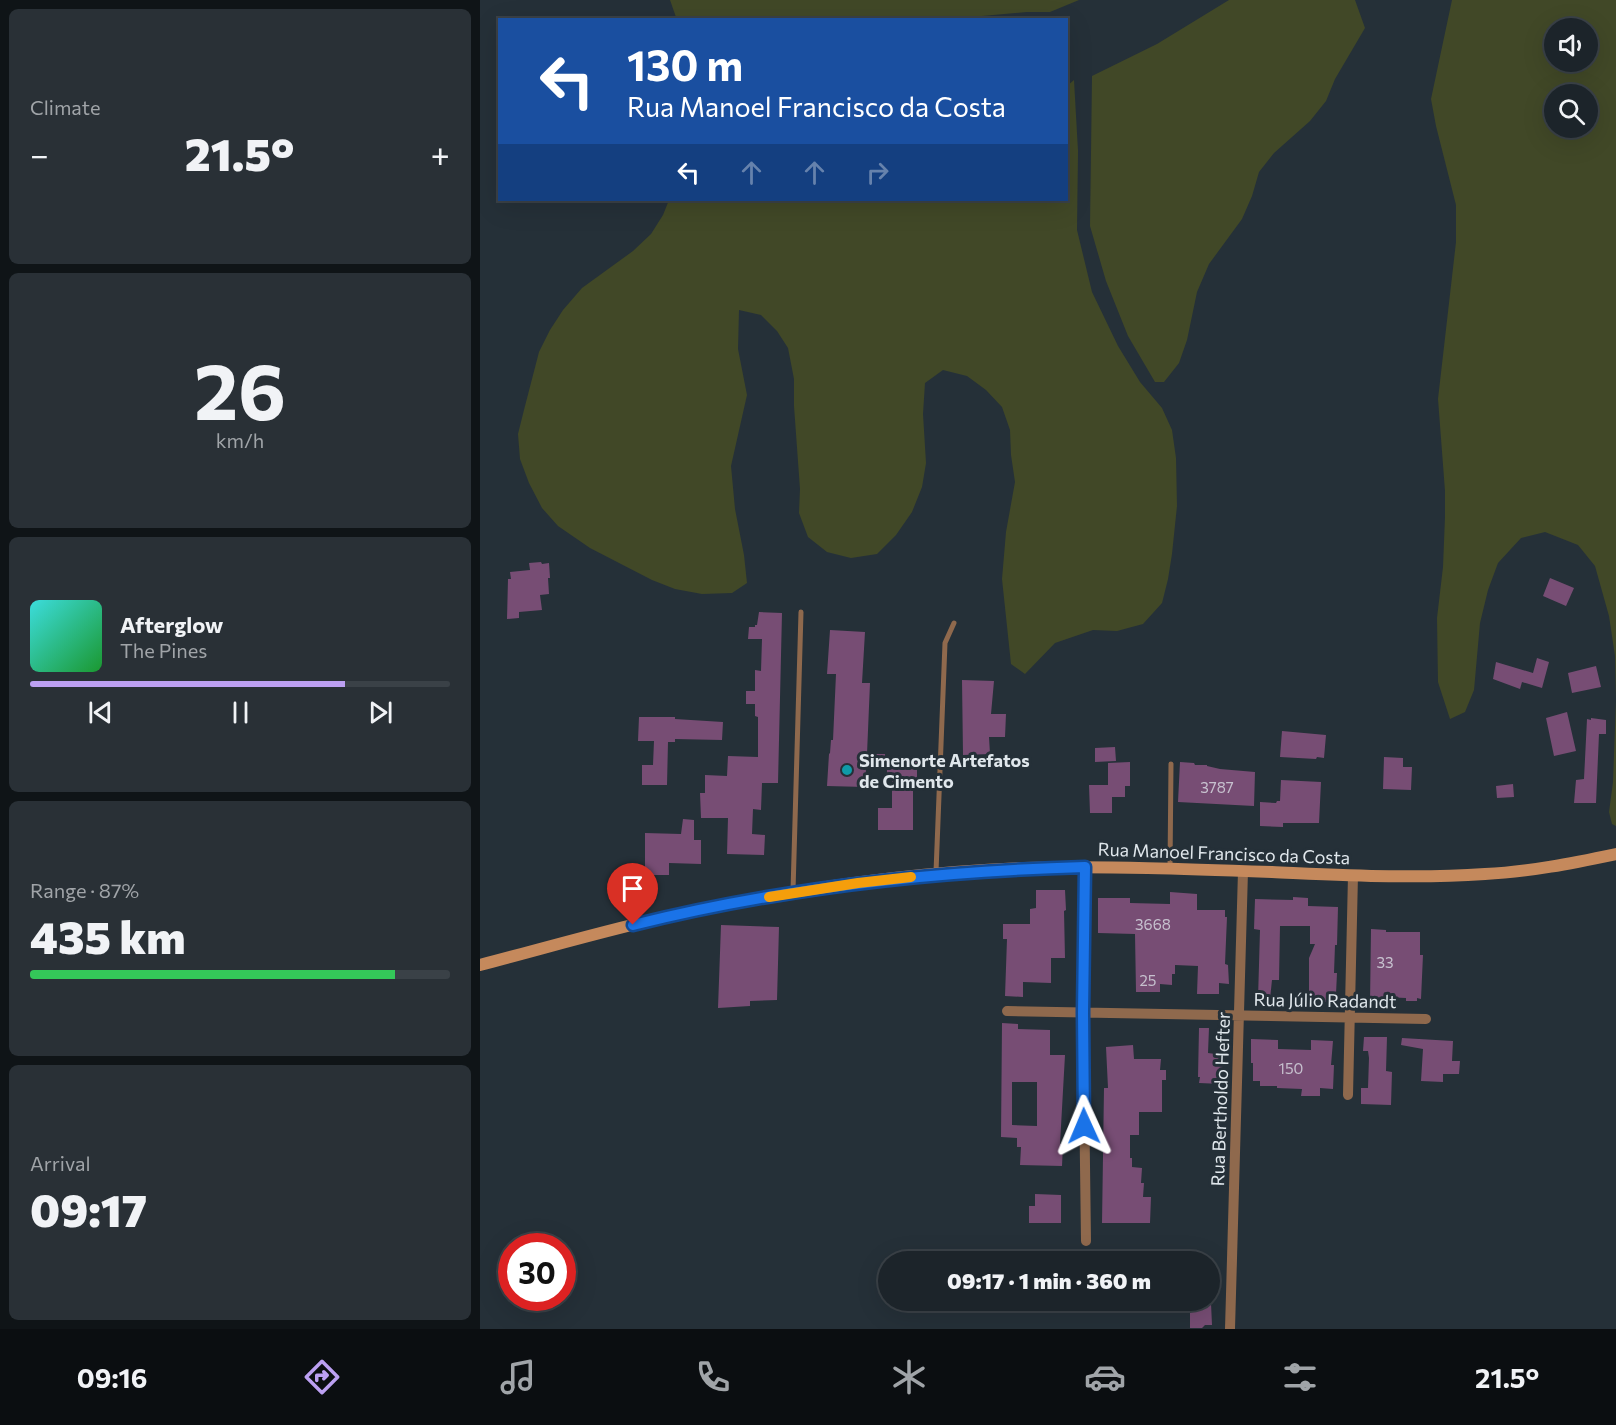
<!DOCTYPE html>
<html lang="en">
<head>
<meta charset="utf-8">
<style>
	:root { --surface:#1c242a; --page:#293036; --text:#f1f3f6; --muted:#a0a4a8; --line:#3a4147; --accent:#bca0f2 }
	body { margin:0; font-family:Commissioner,sans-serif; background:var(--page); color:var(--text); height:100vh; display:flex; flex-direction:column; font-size:22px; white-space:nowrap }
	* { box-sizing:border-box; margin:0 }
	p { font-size:20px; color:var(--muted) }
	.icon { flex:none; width:33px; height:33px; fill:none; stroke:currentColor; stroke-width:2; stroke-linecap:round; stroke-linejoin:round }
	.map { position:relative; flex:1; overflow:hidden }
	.side { display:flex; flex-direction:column; gap:9px; padding:9px; background:#0f1417; width:480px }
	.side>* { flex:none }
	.top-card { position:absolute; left:18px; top:18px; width:570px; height:183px; border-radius:0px; box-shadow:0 6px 24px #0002,0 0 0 2px var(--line); background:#1a4fa0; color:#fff; overflow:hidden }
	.controls { position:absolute; left:1064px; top:18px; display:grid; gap:12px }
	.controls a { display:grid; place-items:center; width:54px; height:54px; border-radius:50%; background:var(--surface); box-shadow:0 6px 24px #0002,0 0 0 2px var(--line); font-size:30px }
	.speed { position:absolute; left:18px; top:1233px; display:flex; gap:12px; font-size:30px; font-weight:700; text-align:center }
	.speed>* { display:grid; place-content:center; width:78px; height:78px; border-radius:50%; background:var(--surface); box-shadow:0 6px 24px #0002,0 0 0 2px var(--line); line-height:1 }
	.speed .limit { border:9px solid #d22; background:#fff; color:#111 }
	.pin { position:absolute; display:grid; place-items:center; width:51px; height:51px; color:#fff; margin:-62px -26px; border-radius:50% 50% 50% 0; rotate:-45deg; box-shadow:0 0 6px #0007 }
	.pin .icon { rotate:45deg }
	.me { position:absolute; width:66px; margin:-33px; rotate:359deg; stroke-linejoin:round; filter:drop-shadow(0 0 4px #0008) }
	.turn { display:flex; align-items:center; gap:21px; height:126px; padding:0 30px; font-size:27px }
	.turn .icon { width:78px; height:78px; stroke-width:2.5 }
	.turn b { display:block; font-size:42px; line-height:51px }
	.lanes { display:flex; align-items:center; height:57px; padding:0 30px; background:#0003; justify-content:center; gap:30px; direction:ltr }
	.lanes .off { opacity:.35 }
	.big { font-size:45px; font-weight:800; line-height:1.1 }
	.side .card { flex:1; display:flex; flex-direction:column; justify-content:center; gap:9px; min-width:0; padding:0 21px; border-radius:9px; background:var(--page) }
	.side .dial { align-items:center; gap:0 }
	.dial b { font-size:78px; line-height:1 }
	.song { display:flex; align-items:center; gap:18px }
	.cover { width:72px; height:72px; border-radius:9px; background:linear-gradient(135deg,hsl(180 70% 55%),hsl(130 70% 35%)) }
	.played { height:6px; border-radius:3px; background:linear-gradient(90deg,var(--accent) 75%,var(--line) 75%) }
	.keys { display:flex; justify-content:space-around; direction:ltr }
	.heat { display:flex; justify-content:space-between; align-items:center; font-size:33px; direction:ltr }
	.charge { height:9px; border-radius:4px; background:linear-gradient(90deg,#34c759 87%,var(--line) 0) }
	.trip { position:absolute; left:398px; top:1251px; width:342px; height:60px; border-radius:30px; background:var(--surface); box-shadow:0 6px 24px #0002,0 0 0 2px var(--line); font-weight:800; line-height:60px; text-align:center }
	.dock { display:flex; height:96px; justify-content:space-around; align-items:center; background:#0b0e11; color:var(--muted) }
	.dock .icon { width:42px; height:42px }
	.dock .selected { color:var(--accent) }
	.dock b { font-size:27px; color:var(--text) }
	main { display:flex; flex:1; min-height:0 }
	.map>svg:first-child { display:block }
	.green { fill:#414827; fill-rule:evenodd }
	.building { fill:#774d74; fill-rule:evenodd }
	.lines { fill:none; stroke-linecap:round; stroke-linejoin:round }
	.lane { stroke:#8f694d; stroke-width:5 }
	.street { stroke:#8f694d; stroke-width:10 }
	.secondary { stroke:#c5895c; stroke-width:12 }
	.route-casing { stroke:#114b97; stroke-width:15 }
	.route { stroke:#1a73e8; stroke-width:10 }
	.slow { stroke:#f59e0b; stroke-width:10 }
	.culture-dot { fill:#0f9aa8; stroke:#253038; stroke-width:2 }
	.labels { text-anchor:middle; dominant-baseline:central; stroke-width:6; stroke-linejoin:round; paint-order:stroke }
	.number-label { font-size:15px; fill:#c6c0ce }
	.poi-label { font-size:18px; font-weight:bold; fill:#e0e7ec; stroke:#253038; text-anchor:start }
	.street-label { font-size:18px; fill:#e0e7ec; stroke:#253038 }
</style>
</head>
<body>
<main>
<section class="side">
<div class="card"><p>Climate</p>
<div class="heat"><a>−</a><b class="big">21.5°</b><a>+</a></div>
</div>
<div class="card dial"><b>26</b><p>km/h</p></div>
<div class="card">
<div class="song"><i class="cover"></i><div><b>Afterglow</b><p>The Pines</p></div></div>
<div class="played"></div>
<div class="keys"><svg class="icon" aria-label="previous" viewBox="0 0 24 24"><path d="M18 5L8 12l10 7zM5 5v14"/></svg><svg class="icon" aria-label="pause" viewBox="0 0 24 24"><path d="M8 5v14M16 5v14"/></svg><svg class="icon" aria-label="next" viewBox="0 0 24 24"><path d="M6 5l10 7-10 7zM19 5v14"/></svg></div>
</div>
<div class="card"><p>Range · 87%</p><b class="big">435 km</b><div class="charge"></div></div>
<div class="card"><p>Arrival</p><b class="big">09:17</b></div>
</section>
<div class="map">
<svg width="1136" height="1329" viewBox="0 0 1136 1329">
	<rect width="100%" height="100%" fill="#253038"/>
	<!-- green -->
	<path class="green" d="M 190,0 L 599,0 L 570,12 L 547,12 L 458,20 L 408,20 L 398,18 L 392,20 L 197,20 Z
		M 749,0 L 875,0 L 885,28 L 855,79 L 846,101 L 830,121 L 794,153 L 779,172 L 772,196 L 762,219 L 729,264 L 717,292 L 707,340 L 699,363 L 684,382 L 675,382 L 648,336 L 626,281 L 610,226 L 612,76 L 677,44 Z
		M 972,0 L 1136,0 L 1136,826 L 1132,824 L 1129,812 L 1133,782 L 1136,700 L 1135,656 L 1129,616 L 1115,566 L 1098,545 L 1065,532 L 1041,538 L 1018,563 L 1008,590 L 1000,623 L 994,690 L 985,712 L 970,719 L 958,682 L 957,618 L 963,567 L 965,517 L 965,491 L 958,399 L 976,242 L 976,205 L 956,126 L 951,99 ZM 1074,28 L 1107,28 L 1107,62 L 1074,62 ZM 1107,94 L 1107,128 L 1074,128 L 1074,94 Z
		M 594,80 L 598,151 L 597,230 L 612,292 L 638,346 L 660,382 L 682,408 L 692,430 L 696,458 L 697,506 L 692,554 L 688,579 L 682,603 L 663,624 L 637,631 L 613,630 L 575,643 L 545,674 L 531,664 L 522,579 L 526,532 L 535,482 L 531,455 L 530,430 L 522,407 L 506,390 L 487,376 L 463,370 L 445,383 L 443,414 L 446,463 L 442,487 L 432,512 L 416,535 L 397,554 L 371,558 L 347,552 L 328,537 L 319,513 L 320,489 L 314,406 L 314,379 L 308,348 L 297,331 L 281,315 L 259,310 L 258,349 L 267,395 L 251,466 L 255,509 L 264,555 L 267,583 L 252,593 L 222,594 L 195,589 L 172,580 L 110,548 L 78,526 L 62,508 L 49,483 L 40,459 L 38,434 L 45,406 L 59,352 L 70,330 L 83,310 L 102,288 L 153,251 L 171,234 L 183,215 L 189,200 L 586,200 L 587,86 Z"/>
	<!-- building -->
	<path class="building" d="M 61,562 L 62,564 L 69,563 L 70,578 L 68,578 L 69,594 L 60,595 L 62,610 L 39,612 L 39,618 L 27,619 L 28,579 L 31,579 L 30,572 L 50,570 L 49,563 Z
		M 1070,578 L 1094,588 L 1086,606 L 1063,596 Z
		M 279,612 L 302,613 L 298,783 L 282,783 L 281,810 L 273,809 L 272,834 L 285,835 L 284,855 L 247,854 L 248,818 L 221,818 L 220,793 L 225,793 L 225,775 L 247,776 L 248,756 L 278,757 L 278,717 L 275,716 L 275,704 L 266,704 L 266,691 L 275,691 L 275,670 L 281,671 L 282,639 L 268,639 L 269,627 L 275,627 L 275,625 L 277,625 Z
		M 350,630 L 385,632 L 382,683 L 390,683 L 387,754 L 405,754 L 405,758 L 437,759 L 437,787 L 433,787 L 433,830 L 398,830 L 398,808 L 412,808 L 412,778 L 407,778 L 407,769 L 386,768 L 385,787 L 347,786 L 349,754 L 350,753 L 351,740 L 353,740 L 356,674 L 347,674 Z
		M 1057,658 L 1069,662 L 1062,688 L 1042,682 L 1040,689 L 1013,679 L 1016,662 L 1053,673 Z
		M 1116,666 L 1121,687 L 1092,693 L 1088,673 Z
		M 482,680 L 514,681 L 511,714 L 526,714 L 525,737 L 509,737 L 510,754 L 483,755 Z
		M 1087,712 L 1096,751 L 1074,756 L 1066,718 Z
		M 159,717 L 195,717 L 195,719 L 243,722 L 242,740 L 195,739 L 195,742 L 188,742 L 187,785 L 162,785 L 162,765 L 173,765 L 174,741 L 158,741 Z
		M 1111,718 L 1126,720 L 1126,734 L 1119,734 L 1116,803 L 1094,803 L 1096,780 L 1104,779 L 1107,719 L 1111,720 Z
		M 802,731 L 846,735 L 844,758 L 837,757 L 836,759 L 800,757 Z
		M 635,747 L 636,761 L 615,762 L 615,748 Z
		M 904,757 L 923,758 L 923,767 L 932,767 L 931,790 L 903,789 Z
		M 650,762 L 650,786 L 645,786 L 645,797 L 632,797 L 632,813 L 610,813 L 609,785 L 628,785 L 628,763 Z
		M 700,762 L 714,763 L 715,765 L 727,765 L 727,766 L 740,769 L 775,772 L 774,806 L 698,802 Z
		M 801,780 L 841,782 L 839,823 L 803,823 L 803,827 L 780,826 L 780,802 L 796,803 L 797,801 L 800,801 Z
		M 1033,784 L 1034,797 L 1017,798 L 1016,786 Z
		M 203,819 L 214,820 L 214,840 L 221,840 L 221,864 L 189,863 L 189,875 L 165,875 L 165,833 L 201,834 Z
		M 556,890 L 585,890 L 586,910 L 584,911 L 585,958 L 571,958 L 571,983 L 543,982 L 543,997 L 525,996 L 527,939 L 523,939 L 523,924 L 550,924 L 550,909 L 556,908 Z
		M 690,892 L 717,894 L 717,910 L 745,910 L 745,917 L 747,917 L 745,964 L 748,965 L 749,984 L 739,983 L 739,994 L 717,994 L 718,966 L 695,965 L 695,974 L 692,974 L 692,985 L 680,984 L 680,992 L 656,992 L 655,934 L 618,933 L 618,898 L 650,898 L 650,903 L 690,904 Z
		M 813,897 L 828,898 L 828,906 L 858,907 L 857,945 L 855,945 L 854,973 L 857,973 L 856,994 L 849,994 L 849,1002 L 831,1002 L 831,993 L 829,993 L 829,958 L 835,944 L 830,944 L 830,926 L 800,926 L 799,980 L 792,980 L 790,999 L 778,999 L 780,930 L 774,929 L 775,899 L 813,900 Z
		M 241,925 L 299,927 L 297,1000 L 270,1001 L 270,1006 L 238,1008 Z
		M 891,929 L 906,930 L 906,932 L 940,932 L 940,955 L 943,955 L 941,999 L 937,998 L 937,1001 L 926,1001 L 926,998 L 903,997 L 903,1004 L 890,1004 Z
		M 522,1023 L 538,1024 L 538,1029 L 570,1030 L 570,1055 L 585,1055 L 580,1144 L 583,1144 L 582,1166 L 540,1165 L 541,1147 L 537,1147 L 537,1138 L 521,1137 ZM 532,1082 L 557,1082 L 557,1126 L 532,1125 Z
		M 719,1028 L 729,1028 L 728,1053 L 743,1055 L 742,1084 L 719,1083 L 720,1077 L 718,1077 Z
		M 884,1037 L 907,1037 L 906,1071 L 912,1072 L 911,1105 L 881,1104 L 881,1088 L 888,1088 L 889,1058 L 888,1051 L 883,1051 Z
		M 922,1038 L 973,1041 L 972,1061 L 980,1061 L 979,1074 L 963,1074 L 963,1082 L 941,1081 L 943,1049 L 921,1045 Z
		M 771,1039 L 798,1040 L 798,1049 L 831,1050 L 831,1040 L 853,1041 L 851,1065 L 854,1065 L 853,1089 L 840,1088 L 840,1096 L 821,1096 L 822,1089 L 797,1088 L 797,1086 L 780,1086 L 780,1081 L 773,1081 L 773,1063 L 771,1063 Z
		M 653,1045 L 654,1059 L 681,1059 L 680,1070 L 686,1070 L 686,1080 L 682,1080 L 682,1112 L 659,1112 L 659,1135 L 650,1135 L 650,1158 L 652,1158 L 652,1167 L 662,1168 L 661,1183 L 664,1183 L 663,1197 L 671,1197 L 670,1223 L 622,1223 L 624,1088 L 628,1088 L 626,1047 Z
		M 555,1194 L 581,1195 L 581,1223 L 549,1223 L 549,1206 L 555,1206 Z
		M 710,1303 L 731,1303 L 732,1325 L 725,1325 L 722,1328 L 710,1328 Z"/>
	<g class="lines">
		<!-- lane -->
		<path class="lane" d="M 690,868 L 691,764
			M 456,872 L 465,643 L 474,623
			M 313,891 L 321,612"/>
		<!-- street -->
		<path class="street" d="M 605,867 L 603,1012 L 606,1241
			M 527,1011 L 946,1019
			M 868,1095 L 873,875
			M 750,1329 L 763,871"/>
		<!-- secondary -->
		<path class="secondary" d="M 0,965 C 69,947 137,927 207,912 C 317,889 431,872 544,868 C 626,866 709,869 792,872 C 863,875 934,879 1005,874 C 1049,872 1093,863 1136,854"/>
	</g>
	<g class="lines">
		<defs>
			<path id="route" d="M 153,925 C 301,888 453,871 605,867 L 603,1012 L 604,1126"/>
		</defs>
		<!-- route casing -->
		<use href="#route" class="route-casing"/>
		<!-- route -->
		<use href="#route" class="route"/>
		<!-- slow -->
		<path class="slow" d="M 289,897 L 378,883 L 431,877"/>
	</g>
	<!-- markers -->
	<circle class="culture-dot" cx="367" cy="770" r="6"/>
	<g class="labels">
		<!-- number labels -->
		<g class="number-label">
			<text x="737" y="787">3787</text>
			<text x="673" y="924">3668</text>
			<text x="905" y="962">33</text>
			<text x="668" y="980">25</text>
			<text x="811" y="1068">150</text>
		</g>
		<!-- poi labels -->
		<g class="poi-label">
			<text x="379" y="760">Simenorte Artefatos<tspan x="379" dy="21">de Cimento</tspan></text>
		</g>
		<!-- street labels -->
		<g class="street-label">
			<text transform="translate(744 853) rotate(2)">Rua Manoel Francisco da Costa</text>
			<text transform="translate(845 1000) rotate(1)">Rua Júlio Radandt</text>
			<text transform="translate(740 1099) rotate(-88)">Rua Bertholdo Hefter</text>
		</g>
	</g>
</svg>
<div class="controls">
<a><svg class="icon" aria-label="sound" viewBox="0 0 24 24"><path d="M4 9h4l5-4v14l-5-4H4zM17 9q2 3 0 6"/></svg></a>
<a><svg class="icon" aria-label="search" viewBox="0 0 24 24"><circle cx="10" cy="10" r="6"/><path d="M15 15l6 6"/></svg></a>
</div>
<div class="speed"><div class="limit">30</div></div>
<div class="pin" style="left:153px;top:925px;background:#d93025"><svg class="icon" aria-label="arrive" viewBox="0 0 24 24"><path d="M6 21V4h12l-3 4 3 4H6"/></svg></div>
<svg class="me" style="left:604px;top:1126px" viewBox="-20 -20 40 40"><path d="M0-17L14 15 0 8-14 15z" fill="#1a73e8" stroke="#fff" stroke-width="4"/></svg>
<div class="trip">09:17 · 1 min · 360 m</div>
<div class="top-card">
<div class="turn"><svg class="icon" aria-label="left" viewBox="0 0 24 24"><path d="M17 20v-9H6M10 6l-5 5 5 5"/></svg><div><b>130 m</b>Rua Manoel Francisco da Costa</div></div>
<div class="lanes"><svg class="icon" aria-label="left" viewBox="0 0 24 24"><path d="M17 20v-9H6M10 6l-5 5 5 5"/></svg><svg class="icon off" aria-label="ahead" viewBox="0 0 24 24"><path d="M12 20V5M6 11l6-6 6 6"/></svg><svg class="icon off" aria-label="ahead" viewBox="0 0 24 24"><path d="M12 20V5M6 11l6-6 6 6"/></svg><svg class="icon off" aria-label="right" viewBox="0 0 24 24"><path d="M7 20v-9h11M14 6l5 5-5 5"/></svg></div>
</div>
</div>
</main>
<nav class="dock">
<b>09:16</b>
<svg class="icon selected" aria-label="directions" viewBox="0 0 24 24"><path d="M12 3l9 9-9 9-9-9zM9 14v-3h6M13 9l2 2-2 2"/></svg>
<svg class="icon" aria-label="music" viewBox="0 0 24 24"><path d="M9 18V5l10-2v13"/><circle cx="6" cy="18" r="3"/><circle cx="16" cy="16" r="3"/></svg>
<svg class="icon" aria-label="phone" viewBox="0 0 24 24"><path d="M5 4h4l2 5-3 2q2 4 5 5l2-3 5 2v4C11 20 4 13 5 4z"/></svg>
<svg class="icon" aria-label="climate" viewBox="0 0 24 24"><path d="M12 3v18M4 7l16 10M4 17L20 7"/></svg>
<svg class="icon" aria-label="car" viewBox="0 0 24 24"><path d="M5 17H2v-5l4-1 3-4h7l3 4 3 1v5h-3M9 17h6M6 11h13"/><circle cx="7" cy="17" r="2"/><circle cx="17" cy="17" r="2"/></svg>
<svg class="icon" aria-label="filters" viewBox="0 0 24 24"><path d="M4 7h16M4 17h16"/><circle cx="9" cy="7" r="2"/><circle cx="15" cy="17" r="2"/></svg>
<b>21.5°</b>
</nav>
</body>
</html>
